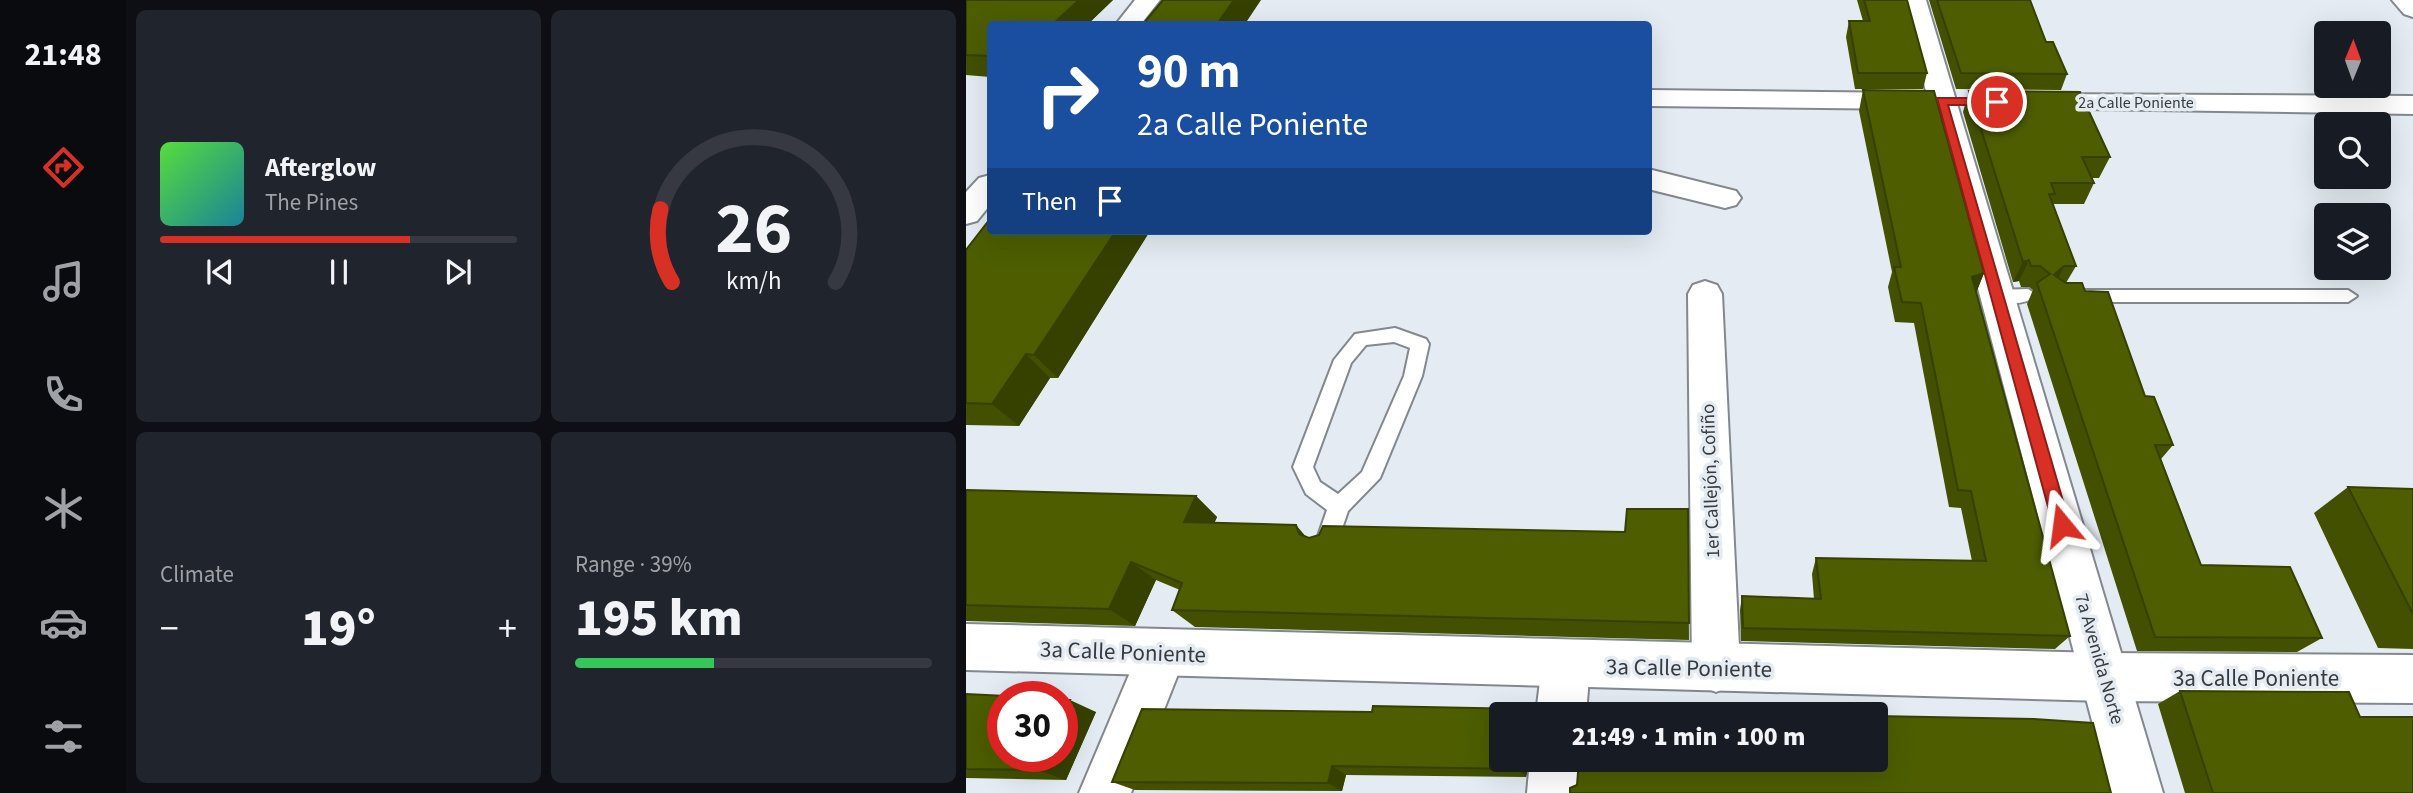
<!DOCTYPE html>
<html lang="en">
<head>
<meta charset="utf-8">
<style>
	:root { --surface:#171b24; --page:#20242c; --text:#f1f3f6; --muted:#9ea1a6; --line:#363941; --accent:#d93025 }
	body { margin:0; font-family:"Source Sans 3",sans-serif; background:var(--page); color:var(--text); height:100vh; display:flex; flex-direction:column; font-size:26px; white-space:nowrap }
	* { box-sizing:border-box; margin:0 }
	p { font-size:23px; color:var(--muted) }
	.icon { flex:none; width:38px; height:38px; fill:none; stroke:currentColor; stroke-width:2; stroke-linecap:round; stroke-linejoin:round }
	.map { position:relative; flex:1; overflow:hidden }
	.side { display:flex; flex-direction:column; gap:10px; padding:10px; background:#0d0f14; width:840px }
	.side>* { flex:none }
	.banner { position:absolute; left:21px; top:21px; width:665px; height:214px; border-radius:7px; box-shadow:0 7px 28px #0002; background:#1a4fa0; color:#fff; overflow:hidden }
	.needle { width:46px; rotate:1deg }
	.buttons { position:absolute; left:1348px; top:21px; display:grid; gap:14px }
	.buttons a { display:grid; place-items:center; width:77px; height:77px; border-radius:7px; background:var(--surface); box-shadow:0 7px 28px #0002; font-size:35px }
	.speed { position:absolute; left:21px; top:681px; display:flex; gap:14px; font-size:35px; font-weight:700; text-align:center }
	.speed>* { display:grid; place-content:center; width:91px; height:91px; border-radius:50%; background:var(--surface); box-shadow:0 7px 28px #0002; line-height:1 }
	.speed .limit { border:10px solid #d22; background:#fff; color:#111 }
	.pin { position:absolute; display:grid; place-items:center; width:60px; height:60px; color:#fff; margin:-30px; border:4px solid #fff; border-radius:50%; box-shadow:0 2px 7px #0007 }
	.me { position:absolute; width:77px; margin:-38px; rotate:344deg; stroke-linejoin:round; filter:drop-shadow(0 0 5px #0008) }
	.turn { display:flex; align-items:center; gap:24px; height:147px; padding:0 35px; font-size:32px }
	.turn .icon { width:91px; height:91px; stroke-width:2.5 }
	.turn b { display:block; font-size:49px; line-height:60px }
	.then { display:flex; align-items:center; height:66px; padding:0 35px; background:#0003; gap:14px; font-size:26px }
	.big { font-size:52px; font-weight:800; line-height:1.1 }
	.side .tile { flex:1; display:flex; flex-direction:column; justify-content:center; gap:10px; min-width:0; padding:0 24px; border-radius:10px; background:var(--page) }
	.side .dial { align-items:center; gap:0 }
	.dial svg { height:182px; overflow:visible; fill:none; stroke:var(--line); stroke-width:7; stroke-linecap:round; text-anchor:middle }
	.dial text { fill:var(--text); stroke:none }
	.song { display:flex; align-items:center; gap:21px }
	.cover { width:84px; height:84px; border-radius:10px; background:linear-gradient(135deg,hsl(110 70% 55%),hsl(190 70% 35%)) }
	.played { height:7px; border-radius:4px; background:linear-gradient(90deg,var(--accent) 70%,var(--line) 70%) }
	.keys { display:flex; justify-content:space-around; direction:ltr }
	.heat { display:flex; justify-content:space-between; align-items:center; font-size:38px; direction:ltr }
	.charge { height:10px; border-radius:5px; background:linear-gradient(90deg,#34c759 39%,var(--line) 0) }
	.side .tiles { flex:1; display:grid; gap:10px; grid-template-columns:repeat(2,1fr) }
	.trip { position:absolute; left:523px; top:702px; width:399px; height:70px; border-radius:7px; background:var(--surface); box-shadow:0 7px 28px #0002; font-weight:800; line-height:70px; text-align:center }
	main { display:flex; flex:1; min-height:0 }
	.tab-bar { display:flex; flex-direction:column; width:126px; justify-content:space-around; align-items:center; background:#090b0e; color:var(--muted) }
	.tab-bar .icon { width:49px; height:49px }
	.tab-bar .on { color:var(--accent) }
	.tab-bar b { font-size:32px; color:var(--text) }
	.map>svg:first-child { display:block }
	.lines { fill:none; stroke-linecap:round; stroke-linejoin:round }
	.lane-casing { stroke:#82888e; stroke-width:4 }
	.street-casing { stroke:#82888e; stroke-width:4 }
	.primary-casing { stroke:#82888e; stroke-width:4 }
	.lane { fill:#fff; fill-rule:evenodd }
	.street { fill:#fff; fill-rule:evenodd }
	.primary { fill:#fff; fill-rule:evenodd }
	.wall { fill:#425000 }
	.shaded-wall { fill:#364100 }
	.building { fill:#4d5d00; stroke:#364100; stroke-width:2 }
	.route { fill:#d93025; stroke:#8d1f18; stroke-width:2 }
	.labels { text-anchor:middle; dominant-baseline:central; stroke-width:7; stroke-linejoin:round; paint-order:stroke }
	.far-street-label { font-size:16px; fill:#383b3e; stroke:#e4ebf2 }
	.street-label { font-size:19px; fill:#383b3e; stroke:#e4ebf2 }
	.near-street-label { font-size:23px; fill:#383b3e; stroke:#e4ebf2 }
</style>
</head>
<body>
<main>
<nav class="tab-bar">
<b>21:48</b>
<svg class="icon on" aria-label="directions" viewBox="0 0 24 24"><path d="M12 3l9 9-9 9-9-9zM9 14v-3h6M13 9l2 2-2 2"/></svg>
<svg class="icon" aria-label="music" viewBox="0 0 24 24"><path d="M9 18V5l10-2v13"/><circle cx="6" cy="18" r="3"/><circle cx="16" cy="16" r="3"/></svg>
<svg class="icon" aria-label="phone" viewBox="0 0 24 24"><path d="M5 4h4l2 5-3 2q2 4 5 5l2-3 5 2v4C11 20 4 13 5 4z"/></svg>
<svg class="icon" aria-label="climate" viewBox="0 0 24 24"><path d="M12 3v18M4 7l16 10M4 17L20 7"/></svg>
<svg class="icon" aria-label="car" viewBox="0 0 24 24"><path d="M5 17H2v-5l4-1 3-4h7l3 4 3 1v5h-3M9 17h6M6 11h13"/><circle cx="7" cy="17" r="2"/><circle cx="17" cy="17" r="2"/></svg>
<svg class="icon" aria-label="filters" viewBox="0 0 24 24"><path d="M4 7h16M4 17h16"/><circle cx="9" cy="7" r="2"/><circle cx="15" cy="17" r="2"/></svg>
</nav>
<section class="side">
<div class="tiles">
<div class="tile">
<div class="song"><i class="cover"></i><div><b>Afterglow</b><p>The Pines</p></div></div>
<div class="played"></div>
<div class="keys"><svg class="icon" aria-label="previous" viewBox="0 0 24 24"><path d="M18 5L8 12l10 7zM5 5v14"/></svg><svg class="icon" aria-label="pause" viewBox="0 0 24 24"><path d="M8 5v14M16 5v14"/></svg><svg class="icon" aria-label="next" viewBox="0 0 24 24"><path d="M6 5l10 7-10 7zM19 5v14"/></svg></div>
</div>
<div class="tile dial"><svg viewBox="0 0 100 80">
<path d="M14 69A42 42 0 1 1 86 69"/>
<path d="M14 69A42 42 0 0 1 9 37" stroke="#d93025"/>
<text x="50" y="56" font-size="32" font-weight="700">26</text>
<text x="50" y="72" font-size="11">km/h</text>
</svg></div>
<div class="tile"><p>Climate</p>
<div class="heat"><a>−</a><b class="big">19°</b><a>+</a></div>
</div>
<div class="tile"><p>Range · 39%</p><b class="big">195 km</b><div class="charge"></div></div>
</div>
</section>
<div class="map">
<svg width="1447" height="793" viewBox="0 0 1447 793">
	<rect width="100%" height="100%" fill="#e4ebf2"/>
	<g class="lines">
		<defs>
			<path id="lane" d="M 1062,289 L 1071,295 C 1063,305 1030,307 1022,296 L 1031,290 Z
				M 1118,290 L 1382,290 L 1391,296 L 1382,302 L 1118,302 L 1109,296 Z
				M 429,328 L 460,339 L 463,344 L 456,376 L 414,478 L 382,511 L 368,552 L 360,555 L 352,552 L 349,545 L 361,510 L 340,494 L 327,467 L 368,360 L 389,334 ZM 428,342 L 444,348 L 438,376 L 396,472 L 372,494 L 354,482 L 347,467 L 385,363 L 400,345 Z"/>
			<path id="street" d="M 936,0 L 960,0 L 1197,793 L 1145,793 Z
				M 1426,0 L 1447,0 L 1447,17 L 1438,14 Z
				M 682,90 L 946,93 L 956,95 L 960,101 L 956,107 L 946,109 L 682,106 Z
				M 1066,94 L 1447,96 L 1447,114 L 1056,108 L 1052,102 L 1056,96 Z
				M 682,169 L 770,191 L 775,198 L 770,205 L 759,208 L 682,189 Z
				M 739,281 L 751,285 L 756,294 L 774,668 L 767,685 L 750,692 L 733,685 L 726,668 L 722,294 L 727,285 Z
				M 196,630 L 213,637 L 220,654 L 165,793 L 113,793 L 179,637 Z
				M 600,641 L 617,648 L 624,665 L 620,714 L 570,714 L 576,665 L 583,648 Z
				M 564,760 L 615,760 L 613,793 L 561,793 Z"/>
			<path id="primary" d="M 169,0 L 194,0 L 175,24 L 150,24 Z
				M 24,175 L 24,205 L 11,221 L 0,224 L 0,192 L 13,178 Z
				M 0,624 L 1138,653 L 1447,655 L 1447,703 L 1138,701 L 0,670 Z"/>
		</defs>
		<!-- lane casing -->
		<use href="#lane" class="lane-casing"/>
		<!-- street casing -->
		<use href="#street" class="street-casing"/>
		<!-- primary casing -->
		<use href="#primary" class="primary-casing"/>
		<!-- lane -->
		<use href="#lane" class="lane"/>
		<!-- street -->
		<use href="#street" class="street"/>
		<!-- primary -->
		<use href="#primary" class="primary"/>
	</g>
	<!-- wall -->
	<path class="wall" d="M 0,0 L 147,0 L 122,24 L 24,24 L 24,77 L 0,75 Z
		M 891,0 L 941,0 L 961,73 L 957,89 L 889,89 L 880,37 L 883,21 L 897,21 Z
		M 963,0 L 1064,0 L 1080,42 L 1101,74 L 1095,90 L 990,89 Z
		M 897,90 L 1018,273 L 1010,293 L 1104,636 L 1089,649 L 775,641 L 774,610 L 776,596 L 848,599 L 846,574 L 850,558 L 1006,561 L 995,508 L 983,507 L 948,323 L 929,322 L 922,287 L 926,272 L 893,111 Z
		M 1003,91 L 1144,157 L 1133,178 L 1126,178 L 1128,183 L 1118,204 L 1087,204 L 1110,266 L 1100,283 L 1119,291 L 1207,445 L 1195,459 L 1235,565 L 1356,638 L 1331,652 L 1171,651 L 1061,304 L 1067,290 L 1063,287 L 1055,287 L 1053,281 L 1047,282 L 997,112 Z
		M 24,231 L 184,231 L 92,378 L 84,378 L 53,426 L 0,425 L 0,250 Z
		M 1382,487 L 1447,489 L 1447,649 L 1412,648 L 1348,513 Z
		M 0,490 L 230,496 L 251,517 L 248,523 L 340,537 L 343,538 L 659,532 L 722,509 L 723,640 L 229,627 L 206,610 L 214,590 L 190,580 L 169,626 L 0,621 Z
		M 1214,691 L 1394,717 L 1447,793 L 1219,793 L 1192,704 Z
		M 0,694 L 130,712 L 100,780 L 0,778 Z
		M 406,712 L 536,714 L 564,760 L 560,777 L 380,775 L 376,791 L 169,790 L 146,782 Z"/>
	<!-- shaded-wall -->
	<path class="shaded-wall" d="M 113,0 L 147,0 L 122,24 L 87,24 Z
		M 268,0 L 295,0 L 279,24 L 251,24 Z
		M 150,231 L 184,231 L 92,378 L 68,355 Z
		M 1063,260 L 1053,281 L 1047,282 L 1057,262 Z
		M 1098,266 L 1088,287 L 1088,275 Z
		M 1018,273 L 1010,293 L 1006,277 Z
		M 60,354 L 84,378 L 53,426 L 26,404 Z
		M 230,496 L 251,517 L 240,542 L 218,522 Z
		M 330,525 L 347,545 L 333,534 Z
		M 165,562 L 190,580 L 169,626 L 143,609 Z
		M 104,700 L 130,712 L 100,780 L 71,770 L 78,756 L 96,756 L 96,717 Z
		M 555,760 L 564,760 L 560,777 L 553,769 Z
		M 366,766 L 380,775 L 376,791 L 362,783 Z"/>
	<!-- building -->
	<path class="building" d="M 0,0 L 113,0 L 87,24 L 24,24 L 24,56 L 0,55 Z
		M 197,0 L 268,0 L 251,24 L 177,24 Z
		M 898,0 L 941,0 L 961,73 L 892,73 L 883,21 L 904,21 Z
		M 971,0 L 1064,0 L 1080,42 L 1087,42 L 1101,74 L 995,73 Z
		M 897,90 L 968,91 L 1018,273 L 1006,277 L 1104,636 L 777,628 L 776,596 L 855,599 L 850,558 L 1020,561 L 1005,491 L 992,490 L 955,303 L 936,302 L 928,267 L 935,267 Z
		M 1003,91 L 1114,92 L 1144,157 L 1116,157 L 1128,183 L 1085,183 L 1089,194 L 1083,194 L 1110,266 L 1098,266 L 1088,275 L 1100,283 L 1116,283 L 1119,291 L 1142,292 L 1179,396 L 1188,397 L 1207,445 L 1189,445 L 1235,565 L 1324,567 L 1356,638 L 1189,637 L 1071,283 L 1084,274 L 1074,266 L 1065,266 L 1063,260 L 1057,262 Z
		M 24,219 L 24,231 L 150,231 L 68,355 L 60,354 L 26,404 L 0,403 L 0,250 Z
		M 1382,487 L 1447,489 L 1447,614 Z
		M 0,490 L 230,496 L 218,522 L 330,525 L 333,534 L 343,538 L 353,535 L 357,526 L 659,532 L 661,509 L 722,509 L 723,623 L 206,610 L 216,583 L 165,562 L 143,609 L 0,605 Z
		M 1214,691 L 1383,692 L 1394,717 L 1447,717 L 1447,793 L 1247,793 Z
		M 0,694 L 40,696 L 37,696 L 37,756 L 78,756 L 71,770 L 0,769 Z
		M 96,700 L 104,700 L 96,717 Z
		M 407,706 L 826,714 L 536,714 L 536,760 L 555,760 L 553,769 L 366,766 L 362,783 L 146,782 L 176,709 L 406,712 Z
		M 910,716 L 1068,719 L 1127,723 L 1145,793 L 604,793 L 604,788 L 611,785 L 613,760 L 910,760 Z"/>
	<!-- route -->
	<path class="route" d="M 971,98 L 1031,98 L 1036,102 L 1031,105 L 982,105 L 1104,525 L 1102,530 L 1096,533 L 1089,530 L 1087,525 Z"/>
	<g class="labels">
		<!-- far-street labels -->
		<g class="far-street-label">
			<text x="1170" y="103">2a Calle Poniente</text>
		</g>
		<!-- street labels -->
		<g class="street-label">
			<text transform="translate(745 481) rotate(-92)">1er Callejón, Cofiño</text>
			<text transform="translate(1133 659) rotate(74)">7a Avenida Norte</text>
		</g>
		<!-- near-street labels -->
		<g class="near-street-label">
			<text transform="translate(157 652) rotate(2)">3a Calle Poniente</text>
			<text transform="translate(723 668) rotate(1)">3a Calle Poniente</text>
			<text x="1290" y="678">3a Calle Poniente</text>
		</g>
	</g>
</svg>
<div class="buttons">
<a><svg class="needle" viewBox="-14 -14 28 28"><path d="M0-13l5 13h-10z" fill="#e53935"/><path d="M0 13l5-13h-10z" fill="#9ea1a6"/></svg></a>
<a><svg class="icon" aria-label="search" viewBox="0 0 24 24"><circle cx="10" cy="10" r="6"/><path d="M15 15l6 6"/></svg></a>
<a><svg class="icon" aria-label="layers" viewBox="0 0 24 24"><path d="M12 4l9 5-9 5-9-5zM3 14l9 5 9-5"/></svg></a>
</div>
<div class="speed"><div class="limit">30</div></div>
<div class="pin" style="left:1031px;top:102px;background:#d93025"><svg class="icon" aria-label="arrive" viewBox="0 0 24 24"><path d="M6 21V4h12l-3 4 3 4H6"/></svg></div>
<svg class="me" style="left:1096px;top:525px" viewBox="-20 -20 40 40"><path d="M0-17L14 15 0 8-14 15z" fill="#d93025" stroke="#fff" stroke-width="4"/></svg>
<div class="trip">21:49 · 1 min · 100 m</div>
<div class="banner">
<div class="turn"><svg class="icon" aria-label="right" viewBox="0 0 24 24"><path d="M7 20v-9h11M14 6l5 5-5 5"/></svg><div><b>90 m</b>2a Calle Poniente</div></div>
<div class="then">Then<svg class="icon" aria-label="arrive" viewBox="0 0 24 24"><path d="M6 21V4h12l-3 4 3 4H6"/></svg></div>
</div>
</div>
</main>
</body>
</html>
